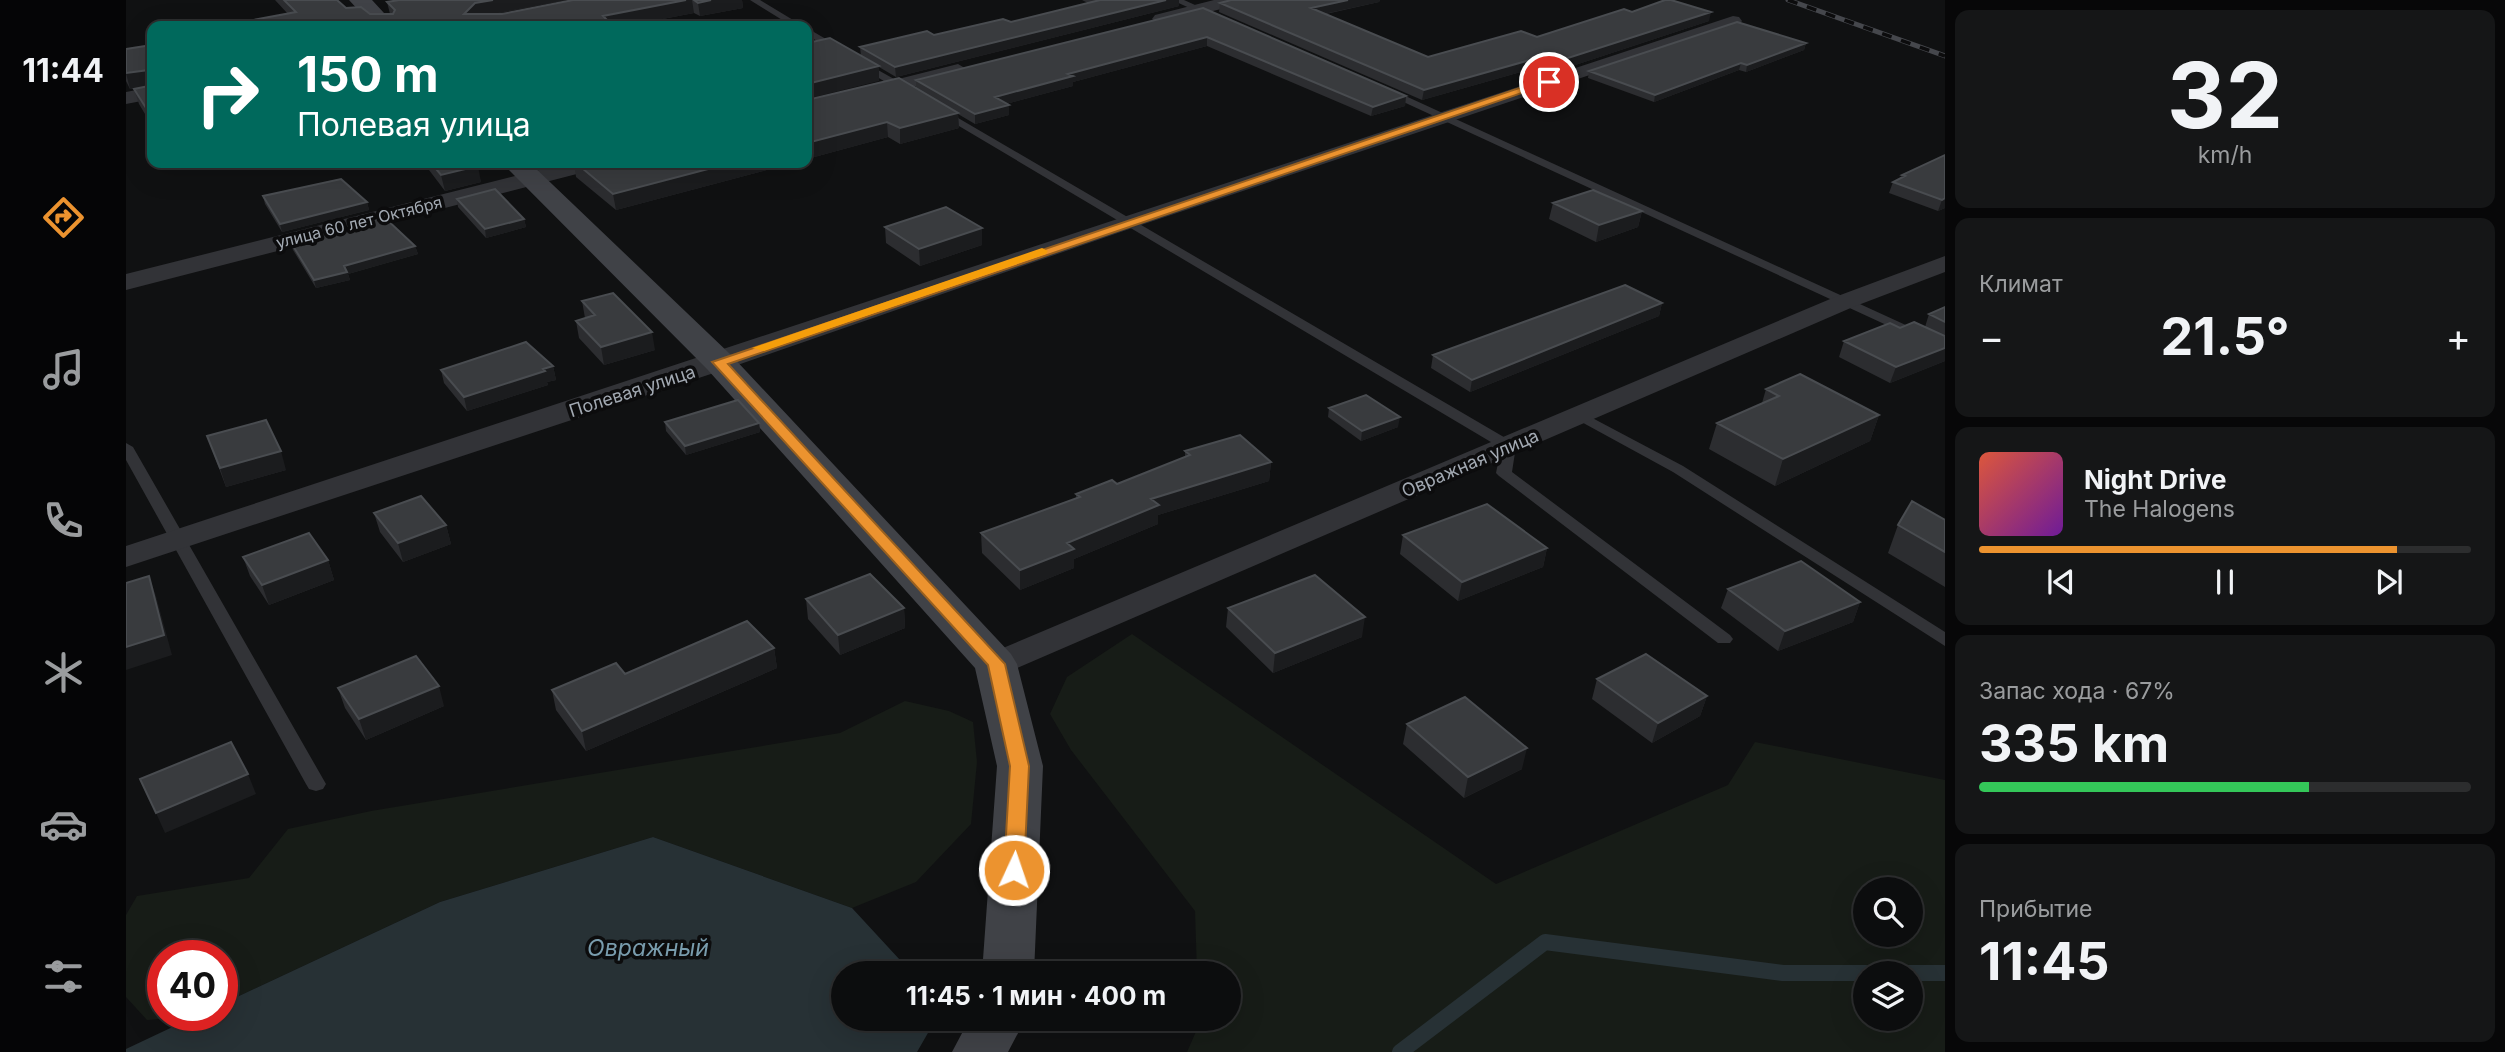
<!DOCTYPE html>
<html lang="ru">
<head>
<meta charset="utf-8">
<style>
	:root { --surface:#0c0d0e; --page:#151617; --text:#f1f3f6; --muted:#9a9c9e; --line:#2c2d2e; --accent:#ec932f }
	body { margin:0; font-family:Inter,sans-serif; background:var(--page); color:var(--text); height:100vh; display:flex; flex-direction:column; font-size:26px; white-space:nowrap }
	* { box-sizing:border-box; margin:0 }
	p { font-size:23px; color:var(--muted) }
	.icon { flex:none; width:38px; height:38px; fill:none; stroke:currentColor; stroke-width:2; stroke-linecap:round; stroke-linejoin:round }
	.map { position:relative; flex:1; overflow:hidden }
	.side { display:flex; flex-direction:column; gap:10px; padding:10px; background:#070708; width:560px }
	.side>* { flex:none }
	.banner { position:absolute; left:21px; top:21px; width:665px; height:147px; border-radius:14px; box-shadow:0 7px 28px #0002,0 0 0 2px var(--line); background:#00695c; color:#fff; overflow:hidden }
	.fabs { position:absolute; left:1727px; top:877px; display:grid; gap:14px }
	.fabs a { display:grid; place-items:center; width:70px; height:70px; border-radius:50%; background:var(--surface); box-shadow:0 7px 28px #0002,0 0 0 2px var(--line); font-size:35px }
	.speed { position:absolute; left:21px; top:940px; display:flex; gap:14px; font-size:35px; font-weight:700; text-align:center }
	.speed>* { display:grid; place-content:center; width:91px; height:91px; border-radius:50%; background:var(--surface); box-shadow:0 7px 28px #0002,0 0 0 2px var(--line); line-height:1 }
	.speed .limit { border:10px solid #d22; background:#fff; color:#111 }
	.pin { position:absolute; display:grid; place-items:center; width:60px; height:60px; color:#fff; margin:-30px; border:4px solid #fff; border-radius:50%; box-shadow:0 2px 7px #0007 }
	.me { position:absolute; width:77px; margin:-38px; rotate:3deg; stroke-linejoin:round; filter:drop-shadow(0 0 5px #0008) }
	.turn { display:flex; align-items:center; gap:24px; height:147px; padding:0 35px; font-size:32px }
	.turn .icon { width:91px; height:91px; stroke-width:2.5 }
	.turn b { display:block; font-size:49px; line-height:60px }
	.big { font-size:52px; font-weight:700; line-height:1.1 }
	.side .card { flex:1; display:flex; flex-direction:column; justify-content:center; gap:10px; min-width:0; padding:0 24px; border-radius:14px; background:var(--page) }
	.side .dial { align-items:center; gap:0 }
	.dial b { font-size:91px; line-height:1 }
	.song { display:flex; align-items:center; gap:21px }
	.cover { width:84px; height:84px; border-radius:10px; background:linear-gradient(135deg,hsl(10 70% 55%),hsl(280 70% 35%)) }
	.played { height:7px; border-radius:4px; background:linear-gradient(90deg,var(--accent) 85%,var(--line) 85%) }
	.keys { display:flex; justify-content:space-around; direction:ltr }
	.heat { display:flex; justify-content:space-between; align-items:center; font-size:38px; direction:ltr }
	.charge { height:10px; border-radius:5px; background:linear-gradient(90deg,#34c759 67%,var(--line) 0) }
	.trip { position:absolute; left:705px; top:961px; width:410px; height:70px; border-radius:35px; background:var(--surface); box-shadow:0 7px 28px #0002,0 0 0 2px var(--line); font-weight:700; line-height:70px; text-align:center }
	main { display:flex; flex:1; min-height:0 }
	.tab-bar { display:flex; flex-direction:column; width:126px; justify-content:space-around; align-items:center; background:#050506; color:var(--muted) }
	.tab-bar .icon { width:49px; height:49px }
	.tab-bar .active { color:var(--accent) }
	.tab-bar b { font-size:32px; color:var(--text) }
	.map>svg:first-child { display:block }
	.green { fill:#171c17; fill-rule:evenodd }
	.water { fill:#273135 }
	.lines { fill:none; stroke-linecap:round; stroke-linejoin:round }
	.stream { stroke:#273135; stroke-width:16 }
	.lane { fill:#323337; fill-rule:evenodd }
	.street { fill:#323337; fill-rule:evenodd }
	.secondary { fill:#404247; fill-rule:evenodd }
	.rail-casing { stroke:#45474c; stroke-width:5 }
	.rail { stroke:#0c0c0d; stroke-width:3.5; stroke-dasharray:10; stroke-linecap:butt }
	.wall { fill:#2c2d30 }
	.shaded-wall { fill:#1b1c1e }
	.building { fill:#393b3e; stroke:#494c50; stroke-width:2 }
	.route { fill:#ec932f; stroke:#99601f; stroke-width:2 }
	.slow { fill:#f59e0b }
	.labels { text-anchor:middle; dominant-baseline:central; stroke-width:7; stroke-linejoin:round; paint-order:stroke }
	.far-street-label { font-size:16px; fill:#a2a9b2; stroke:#0c0c0d }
	.street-label { font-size:18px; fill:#a2a9b2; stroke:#0c0c0d }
	.near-water-label { font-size:23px; font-style:italic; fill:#799cad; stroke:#0c0c0d }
</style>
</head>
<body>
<main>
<nav class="tab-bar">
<b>11:44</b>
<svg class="icon active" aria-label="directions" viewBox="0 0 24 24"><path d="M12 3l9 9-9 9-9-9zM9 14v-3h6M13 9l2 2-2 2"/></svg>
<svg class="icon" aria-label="music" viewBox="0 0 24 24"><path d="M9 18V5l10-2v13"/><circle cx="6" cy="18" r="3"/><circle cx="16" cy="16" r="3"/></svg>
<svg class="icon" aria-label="phone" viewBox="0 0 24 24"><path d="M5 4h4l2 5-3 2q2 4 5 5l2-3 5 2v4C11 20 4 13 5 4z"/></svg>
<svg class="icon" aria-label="climate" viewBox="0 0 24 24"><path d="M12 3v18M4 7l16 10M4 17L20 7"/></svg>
<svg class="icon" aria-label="car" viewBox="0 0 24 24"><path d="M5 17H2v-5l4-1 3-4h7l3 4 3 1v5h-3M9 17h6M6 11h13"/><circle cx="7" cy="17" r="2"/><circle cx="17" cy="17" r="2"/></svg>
<svg class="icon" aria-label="filters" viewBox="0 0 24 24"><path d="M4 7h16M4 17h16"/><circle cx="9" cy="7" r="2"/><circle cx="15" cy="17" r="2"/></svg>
</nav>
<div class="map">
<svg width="1819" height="1052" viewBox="0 0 1819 1052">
	<rect width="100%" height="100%" fill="#101112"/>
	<!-- green -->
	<path class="green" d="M 1006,634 L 1370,884 L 1602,785 L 1629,742 L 1819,780 L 1819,1052 L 1061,1052 L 1072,1027 L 1072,1019 L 1102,1018 L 1102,973 L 1071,973 L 1069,911 L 945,750 L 924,714 L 941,677 ZM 1740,889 L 1785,889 L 1785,934 L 1740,934 ZM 1740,973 L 1785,973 L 1785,1018 L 1740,1018 Z
		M 779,701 L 823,711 L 847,722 L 851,762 L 845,824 L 790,882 L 726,908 L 527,837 L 314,902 L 96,1004 L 96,956 L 37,956 L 37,1015 L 72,1015 L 69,1016 L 21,1020 L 0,997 L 0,915 L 11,896 L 123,878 L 162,829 L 245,811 L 714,733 Z"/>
	<!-- water -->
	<path class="water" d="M 527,837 L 726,908 L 786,973 L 718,973 L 718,1018 L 810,1019 L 791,1052 L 0,1052 L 0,1049 L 72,1015 L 96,1015 L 96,1004 L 314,902 Z"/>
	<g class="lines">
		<!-- stream -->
		<path class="stream" d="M 1753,973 L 1819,973
			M 1274,1052 L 1419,942 L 1657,973 L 1740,973"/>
		<!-- lane -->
		<path class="lane" d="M 624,0 L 634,0 L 677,26 L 666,26 Z
			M 1046,0 L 1058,0 L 1089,14 L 1081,16 Z
			M 681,28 L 717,49 L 719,51 L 711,53 L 681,35 Z
			M 736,61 L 784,88 L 785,90 L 776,92 L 733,66 L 731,64 Z
			M 1262,88 L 1819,343 L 1819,352 L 1258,93 L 1257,91 Z
			M 815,108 L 1388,443 L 1390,446 L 1386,472 L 1604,635 L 1607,639 L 1604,643 L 1592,643 L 1373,476 L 1370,473 L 1375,448 L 811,113 L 810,111 Z
			M 1455,412 L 1557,466 L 1819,632 L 1819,646 L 1547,472 L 1450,419 L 1448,416 L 1450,413 Z
			M 0,443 L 7,447 L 200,784 L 197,789 L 190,791 L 183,789 L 180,784 L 0,460 Z"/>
		<!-- street -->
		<path class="street" d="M 1088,0 L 1118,0 L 1115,4 L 1035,24 L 1026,19 L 1029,15 Z
			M 1607,16 L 1613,17 L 1616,21 L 1613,25 L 1009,227 L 603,368 L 0,567 L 0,546 Z
			M 832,64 L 842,70 L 839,74 L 681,114 L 681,102 Z
			M 26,87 L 26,99 L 0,104 L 0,92 Z
			M 441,163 L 477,163 L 474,168 L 0,290 L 0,274 Z
			M 1819,256 L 1819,272 L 1727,307 L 882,672 L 870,675 L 858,672 L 852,664 L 858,656 L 1709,297 Z"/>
		<!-- secondary -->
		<path class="secondary" d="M 223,0 L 246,0 L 270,26 L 247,26 Z
			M 376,163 L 404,163 L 605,355 L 885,654 L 891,664 L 917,766 L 908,973 L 856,973 L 871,766 L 849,668 L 581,369 Z
			M 844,1018 L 900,1018 L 882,1052 L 826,1052 Z"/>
		<defs>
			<path id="rail" d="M 1662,0 L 1819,56"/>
		</defs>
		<!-- rail casing -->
		<use href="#rail" class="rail-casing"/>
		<!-- rail -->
		<use href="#rail" class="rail"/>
	</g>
	<!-- wall -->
	<path class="wall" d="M 149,0 L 211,0 L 220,8 L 244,14 L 264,14 L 261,2 L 440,0 L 368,14 L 376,14 L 447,0 L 616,0 L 617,8 L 574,16 L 568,13 L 500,26 L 95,26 L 162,14 Z
		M 956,0 L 1053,0 L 1053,6 L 770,77 L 753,67 L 753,81 L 735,56 L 734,47 L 885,22 L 962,3 Z
		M 1105,0 L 1254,0 L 1253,2 L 1200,14 L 1302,57 L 1411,37 L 1506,12 L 1583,21 L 1437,69 L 1423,64 L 1296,100 L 1093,12 L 1094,3 Z
		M 1077,8 L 1280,96 L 1279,106 L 1245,116 L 1081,46 L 947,82 L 947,86 L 880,104 L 883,115 L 849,124 L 832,114 L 833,128 L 774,144 L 762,137 L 681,159 L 790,88 L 790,80 Z
		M 1680,43 L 1678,50 L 1620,72 L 1613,70 L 1528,102 L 1462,78 L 1463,71 Z
		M 26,45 L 25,124 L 13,104 L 8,89 L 21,86 L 4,89 L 0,81 L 0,49 Z
		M 1819,155 L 1819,208 L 1812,211 L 1763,193 L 1767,182 L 1774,178 L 1776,175 Z
		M 301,163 L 349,163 L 355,182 L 319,191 L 303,170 Z
		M 448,163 L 667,163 L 490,210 L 450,177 Z
		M 137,196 L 241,202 L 243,210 L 156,232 L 139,204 Z
		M 331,199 L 398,219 L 400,227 L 360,238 L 332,207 Z
		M 1427,203 L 1516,211 L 1512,227 L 1470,242 L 1423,219 Z
		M 759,227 L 856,228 L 856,245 L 794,266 L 760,243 Z
		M 164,241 L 289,246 L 292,254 L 222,274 L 224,280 L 190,288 L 167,250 Z
		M 456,301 L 529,350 L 478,365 L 453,338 L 450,321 L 459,318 Z
		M 1536,303 L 1533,316 L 1344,392 L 1305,368 L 1307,355 Z
		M 1819,307 L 1819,361 L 1764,383 L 1713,357 L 1718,341 L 1774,328 L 1799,327 L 1803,314 Z
		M 427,366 L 430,380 L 421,382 L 422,385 L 341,411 L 318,383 L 315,370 Z
		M 1640,389 L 1753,415 L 1744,441 L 1649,486 L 1583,449 L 1591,423 L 1636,403 Z
		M 1203,408 L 1272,427 L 1235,441 L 1202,417 Z
		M 539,422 L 633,423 L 634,432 L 560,455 L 540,431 Z
		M 81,436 L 160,470 L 100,487 Z
		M 1059,451 L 1145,462 L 1143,481 L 1032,515 L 1032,524 L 948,559 L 948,568 L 894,590 L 856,553 L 855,533 L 950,498 L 950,494 L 991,484 L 1059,457 Z
		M 248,513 L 320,525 L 325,544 L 277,562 L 254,532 Z
		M 1819,520 L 1819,587 L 1762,553 L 1772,525 Z
		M 1277,535 L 1421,548 L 1417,567 L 1332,601 L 1274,554 Z
		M 117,557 L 202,560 L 208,580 L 143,605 L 124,576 Z
		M 1602,589 L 1734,602 L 1727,622 L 1652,651 L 1595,608 Z
		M 680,599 L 778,608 L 779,628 L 714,655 L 682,619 Z
		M 1102,608 L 1236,637 L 1147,673 L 1100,627 Z
		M 648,648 L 651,668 L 460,751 L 430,710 L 426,690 L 499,674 Z
		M 1471,679 L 1581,696 L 1574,716 L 1526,743 L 1466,699 Z
		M 212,688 L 318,706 L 240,740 L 219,708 Z
		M 1281,724 L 1396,769 L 1338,798 L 1277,744 Z"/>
	<!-- shaded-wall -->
	<path class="shaded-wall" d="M 367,0 L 440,0 L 351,17 L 338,14 L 349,3 Z
		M 560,0 L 566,0 L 568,13 L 500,26 L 450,26 L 477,16 Z
		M 585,0 L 616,0 L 617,8 L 574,16 L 572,3 Z
		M 1040,0 L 1053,0 L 1053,6 L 770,77 L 769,67 Z
		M 1222,0 L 1254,0 L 1253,2 L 1184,17 L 1185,8 Z
		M 1585,12 L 1583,21 L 1437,69 L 1439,59 Z
		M 1081,37 L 1081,46 L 947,82 L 947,86 L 869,107 L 869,97 L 942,74 Z
		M 1680,43 L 1678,50 L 1620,72 L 1621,65 Z
		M 1425,54 L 1423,64 L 1296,100 L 1298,90 Z
		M 1615,63 L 1613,70 L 1528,102 L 1529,95 Z
		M 753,66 L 753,81 L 681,99 L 681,84 Z
		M 23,70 L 26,85 L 4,89 L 0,73 Z
		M 1280,96 L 1279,106 L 1245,116 L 1247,107 Z
		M 883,105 L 883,115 L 849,124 L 849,114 Z
		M 26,107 L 26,123 L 25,124 L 20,108 Z
		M 832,113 L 833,128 L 774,144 L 774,128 Z
		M 761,122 L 762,137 L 681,159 L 681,143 Z
		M 605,163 L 667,163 L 490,210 L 487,194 Z
		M 352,166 L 355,182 L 319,191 L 315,175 Z
		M 1819,198 L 1819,208 L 1812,211 L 1816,200 Z
		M 241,202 L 243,210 L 156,232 L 154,224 Z
		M 1516,211 L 1512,227 L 1470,242 L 1473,225 Z
		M 398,219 L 400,227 L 360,238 L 359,229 Z
		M 856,228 L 856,245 L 794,266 L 793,249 Z
		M 289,246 L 292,254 L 222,274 L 224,280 L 190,288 L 188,280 L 218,266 Z
		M 1536,303 L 1533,316 L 1344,392 L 1346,380 Z
		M 526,332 L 529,350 L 478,365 L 475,347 Z
		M 1819,348 L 1819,361 L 1764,383 L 1770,367 Z
		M 427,366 L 430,380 L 421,382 L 422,385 L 341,411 L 338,397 Z
		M 1753,415 L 1744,441 L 1649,486 L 1657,459 Z
		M 1274,417 L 1272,427 L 1235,441 L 1236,431 Z
		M 633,423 L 634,432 L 560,455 L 559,446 Z
		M 155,451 L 160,470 L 100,487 L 94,468 Z
		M 1145,462 L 1143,481 L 1032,515 L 1032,524 L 948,559 L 948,568 L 894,590 L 894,570 L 941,543 L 1025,499 Z
		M 320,525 L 325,544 L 277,562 L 272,543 Z
		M 1421,548 L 1417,567 L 1332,601 L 1336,582 Z
		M 202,560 L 208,580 L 143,605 L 136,585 Z
		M 23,576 L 30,596 L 46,655 L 0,670 L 0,647 Z
		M 1734,602 L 1727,622 L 1652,651 L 1659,631 Z
		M 778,608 L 779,628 L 714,655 L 712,635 Z
		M 1239,617 L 1236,637 L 1147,673 L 1149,653 Z
		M 648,648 L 651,668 L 460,751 L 456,731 Z
		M 313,686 L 318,706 L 240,740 L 233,719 Z
		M 1581,696 L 1574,716 L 1526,743 L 1532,723 Z
		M 1401,748 L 1396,769 L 1338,798 L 1342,777 Z
		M 122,774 L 130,794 L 39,833 L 30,813 Z"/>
	<!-- building -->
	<path class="building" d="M 158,0 L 211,0 L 220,8 L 235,7 L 244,14 L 267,14 L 269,10 L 261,2 L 273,0 L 367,0 L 349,3 L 338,14 L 376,14 L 447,0 L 560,0 L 477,16 L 481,20 L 450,26 L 95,26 L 170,12 Z
		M 568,0 L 585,0 L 572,3 Z
		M 974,0 L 1040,0 L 769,67 L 734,47 L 801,31 L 808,35 L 877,19 L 885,22 Z
		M 1105,0 L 1222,0 L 1185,8 L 1302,57 L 1395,31 L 1411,37 L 1498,9 L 1506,12 L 1539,0 L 1545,0 L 1585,12 L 1439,59 L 1425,54 L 1298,90 L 1094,3 Z
		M 1077,8 L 1280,96 L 1247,107 L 1081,37 L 942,74 L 947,76 L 869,97 L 883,105 L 849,114 L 790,80 Z
		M 1611,22 L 1680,43 L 1621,65 L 1615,63 L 1529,95 L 1463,71 Z
		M 704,38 L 753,66 L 681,84 L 681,43 Z
		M 26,45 L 26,107 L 20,108 L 8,89 L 23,86 L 23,70 L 0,73 L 0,49 Z
		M 773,78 L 832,113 L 774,128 L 761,122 L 681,143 L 681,100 Z
		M 1819,155 L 1819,198 L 1816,200 L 1767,182 L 1779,176 L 1776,175 Z
		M 305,163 L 349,163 L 352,166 L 315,175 Z
		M 450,163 L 605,163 L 487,194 Z
		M 215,179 L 241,202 L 154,224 L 137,196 Z
		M 369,189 L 398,219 L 359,229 L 331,199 Z
		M 1467,190 L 1516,211 L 1473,225 L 1427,203 Z
		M 820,207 L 856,228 L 793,249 L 759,227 Z
		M 258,217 L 289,246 L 218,266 L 221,272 L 188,280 L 164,241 Z
		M 1499,285 L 1536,303 L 1346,380 L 1307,355 Z
		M 487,293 L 526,332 L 475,347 L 450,321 L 469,315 L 456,301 Z
		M 1819,307 L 1819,322 L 1803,314 Z
		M 1788,322 L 1819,336 L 1819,348 L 1770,367 L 1718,341 L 1764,323 L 1774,328 Z
		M 400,342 L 427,366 L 417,369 L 419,371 L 338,397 L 315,370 Z
		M 1674,374 L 1753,415 L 1657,459 L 1591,423 L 1653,396 L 1640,389 Z
		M 1240,395 L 1274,417 L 1236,431 L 1203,408 Z
		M 612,400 L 633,423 L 559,446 L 539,422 Z
		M 140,420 L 155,451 L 94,468 L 81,436 Z
		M 1114,435 L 1145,462 L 1025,499 L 1033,505 L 941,543 L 948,549 L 894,570 L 855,533 L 954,497 L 950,494 L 986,480 L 991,484 L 1064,455 L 1059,451 Z
		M 295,496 L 320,525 L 272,543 L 248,513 Z
		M 1786,501 L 1819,520 L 1819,552 L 1772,525 Z
		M 1361,504 L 1421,548 L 1336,582 L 1277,535 Z
		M 183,533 L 202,560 L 136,585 L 117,557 Z
		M 1675,561 L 1734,602 L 1659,631 L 1602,589 Z
		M 744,574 L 778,608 L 712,635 L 680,599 Z
		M 1189,575 L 1239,617 L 1149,653 L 1102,608 Z
		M 23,576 L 38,635 L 0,647 L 0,583 Z
		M 621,621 L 648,648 L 456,731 L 426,690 L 490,663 L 499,674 Z
		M 1520,654 L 1581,696 L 1532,723 L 1471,679 Z
		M 290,656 L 313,686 L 233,719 L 212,688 Z
		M 1339,697 L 1401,748 L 1342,777 L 1281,724 Z
		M 105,742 L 122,774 L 30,813 L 14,779 Z"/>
	<!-- route -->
	<path class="route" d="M 1420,79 L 1428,82 L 602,364 L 879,664 L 903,766 L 898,870 L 895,875 L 881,875 L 878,870 L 884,766 L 862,665 L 586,362 Z"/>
	<!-- slow -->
	<path class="slow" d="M 916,248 L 922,251 L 920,254 L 638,351 L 626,348 Z"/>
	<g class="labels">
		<!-- far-street labels -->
		<g class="far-street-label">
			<text transform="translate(233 222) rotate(-14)">улица 60 лет Октября</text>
		</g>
		<!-- street labels -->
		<g class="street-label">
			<text transform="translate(506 391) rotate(-18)">Полевая улица</text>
			<text transform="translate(1344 463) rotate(-23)">Овражная улица</text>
		</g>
		<!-- near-water labels -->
		<g class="near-water-label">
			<text x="522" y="948">Овражный</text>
		</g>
	</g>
</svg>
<div class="fabs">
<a><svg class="icon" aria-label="search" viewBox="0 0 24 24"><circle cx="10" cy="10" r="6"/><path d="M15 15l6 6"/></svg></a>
<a><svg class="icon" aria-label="layers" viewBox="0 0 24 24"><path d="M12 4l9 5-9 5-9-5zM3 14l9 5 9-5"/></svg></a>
</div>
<div class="speed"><div class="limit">40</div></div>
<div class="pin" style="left:1423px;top:82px;background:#d93025"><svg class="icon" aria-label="arrive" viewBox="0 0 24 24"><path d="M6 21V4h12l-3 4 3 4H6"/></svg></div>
<svg class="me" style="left:888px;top:870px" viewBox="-20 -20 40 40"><circle r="17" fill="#ec932f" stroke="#fff" stroke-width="3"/><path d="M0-11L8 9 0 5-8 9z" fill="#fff"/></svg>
<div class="trip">11:45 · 1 мин · 400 m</div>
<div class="banner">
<div class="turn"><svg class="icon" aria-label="right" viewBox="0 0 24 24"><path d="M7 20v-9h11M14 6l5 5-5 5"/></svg><div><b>150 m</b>Полевая улица</div></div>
</div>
</div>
<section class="side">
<div class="card dial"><b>32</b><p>km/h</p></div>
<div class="card"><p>Климат</p>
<div class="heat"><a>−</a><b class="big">21.5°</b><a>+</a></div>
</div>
<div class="card">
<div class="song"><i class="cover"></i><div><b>Night Drive</b><p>The Halogens</p></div></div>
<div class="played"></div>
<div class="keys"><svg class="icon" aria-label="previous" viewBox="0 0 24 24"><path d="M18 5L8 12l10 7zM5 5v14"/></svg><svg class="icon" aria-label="pause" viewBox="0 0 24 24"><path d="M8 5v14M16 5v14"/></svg><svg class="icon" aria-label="next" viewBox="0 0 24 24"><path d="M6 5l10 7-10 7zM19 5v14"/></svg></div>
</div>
<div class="card"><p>Запас хода · 67%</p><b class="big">335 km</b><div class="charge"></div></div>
<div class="card"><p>Прибытие</p><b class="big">11:45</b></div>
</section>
</main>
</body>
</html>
